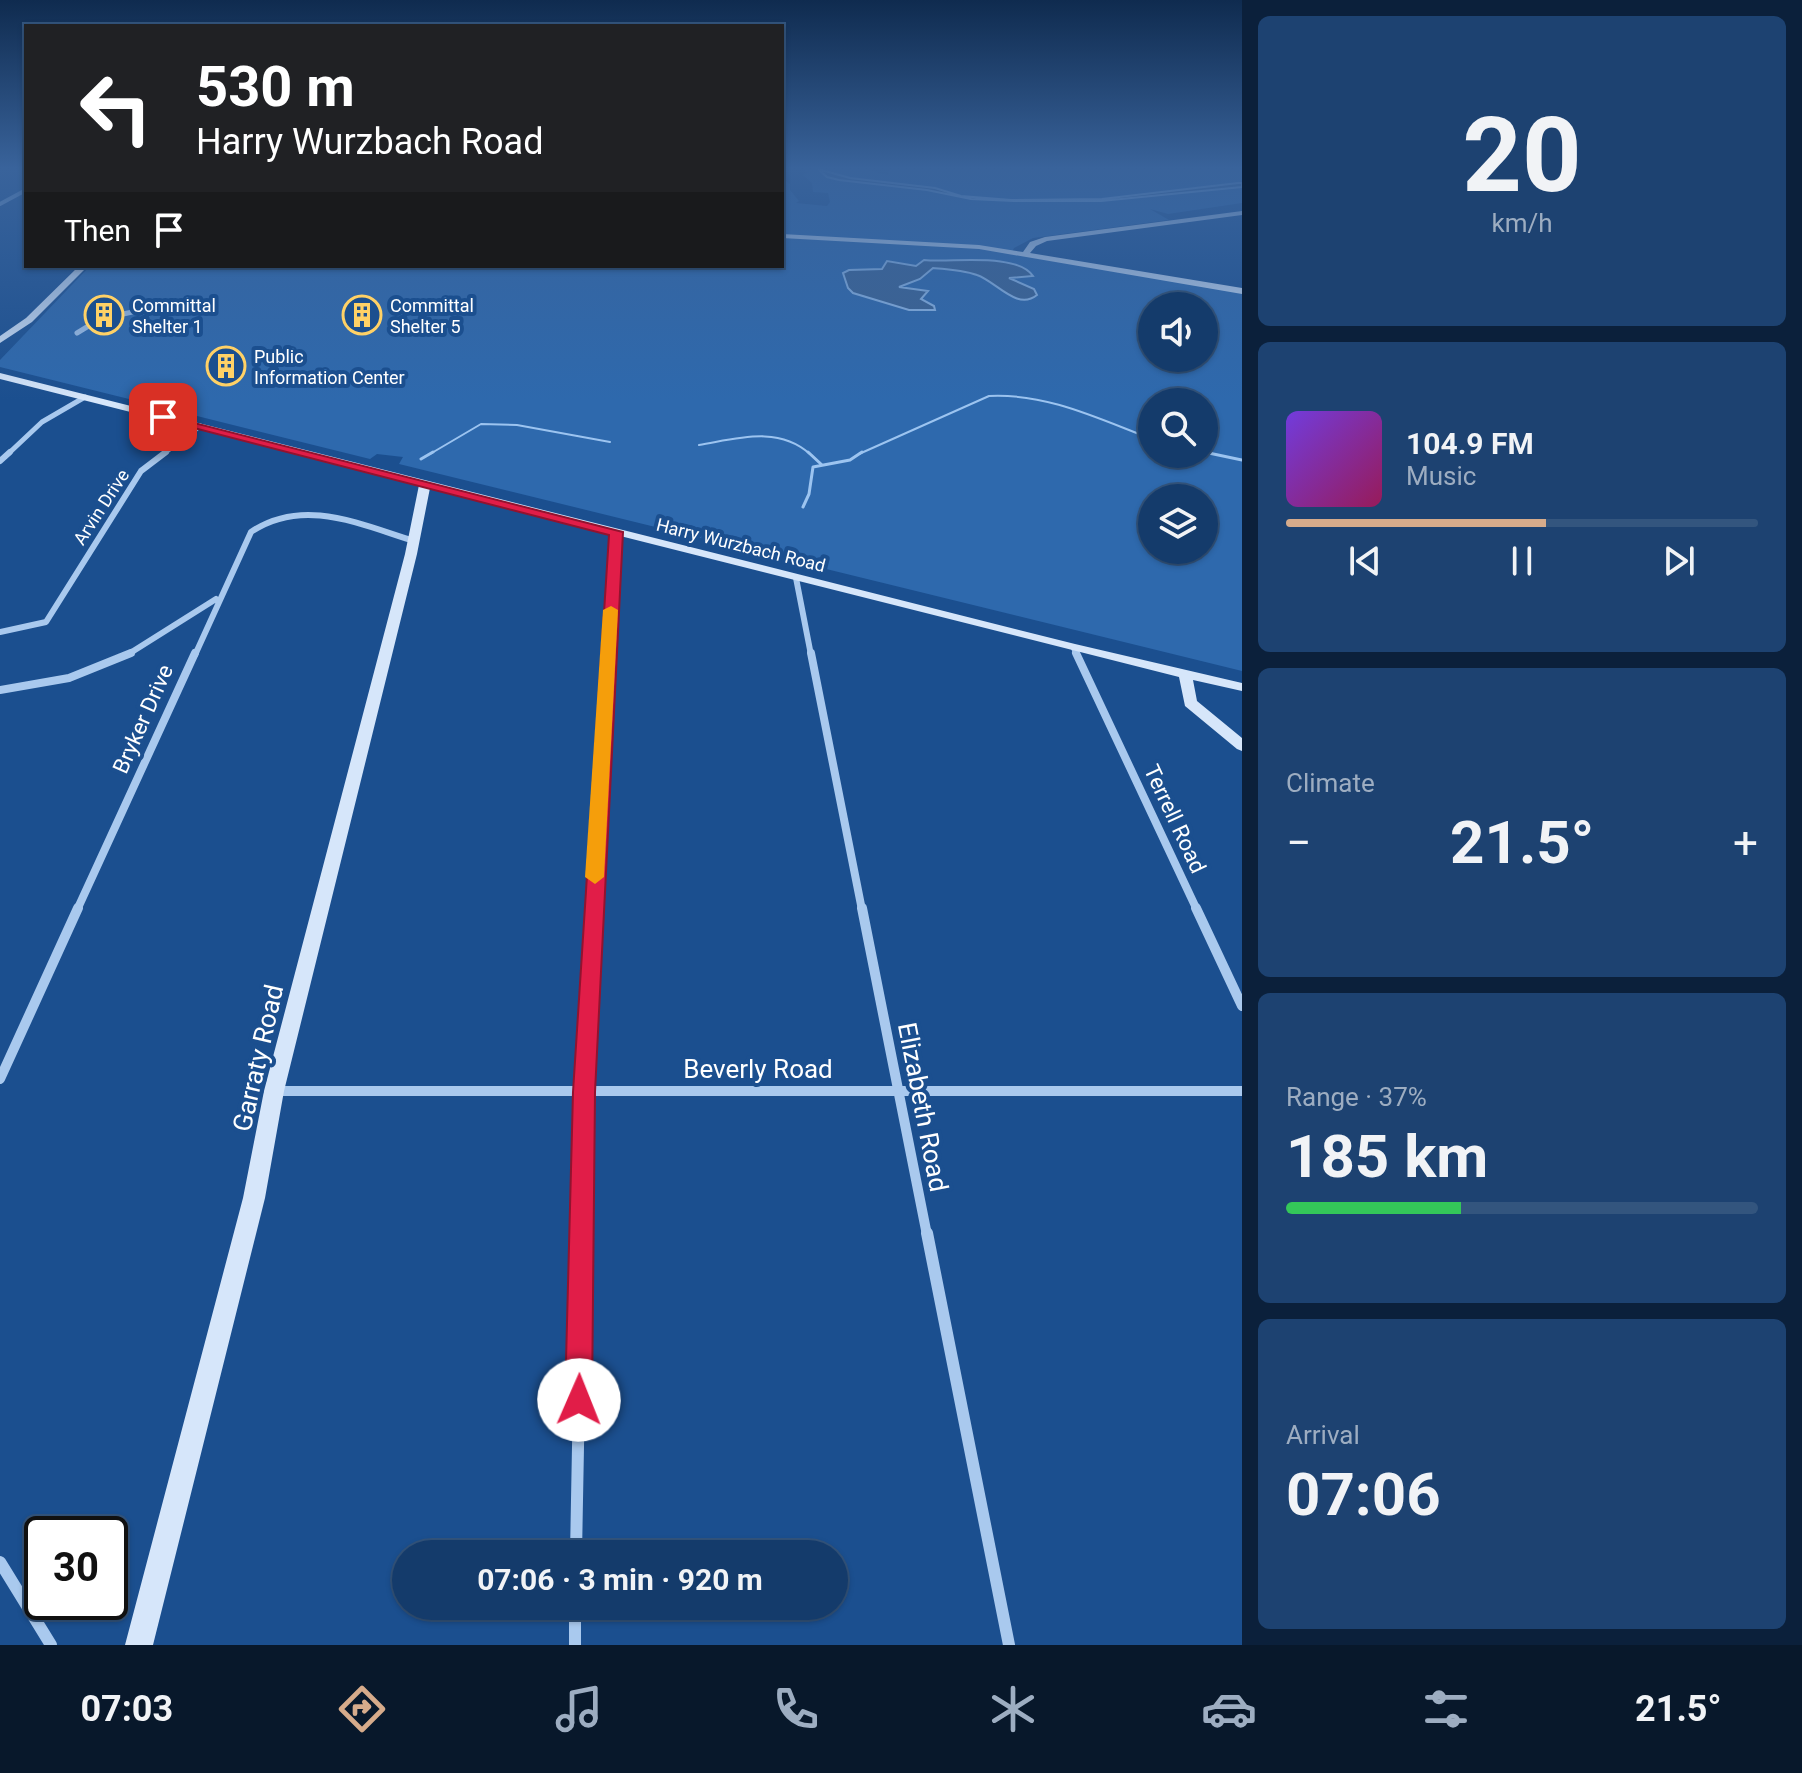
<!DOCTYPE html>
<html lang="en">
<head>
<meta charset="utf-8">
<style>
	:root { --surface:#143b6b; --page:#1d4271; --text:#f1f3f6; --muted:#9dadc1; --line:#33557e; --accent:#d6ab8b }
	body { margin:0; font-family:Roboto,sans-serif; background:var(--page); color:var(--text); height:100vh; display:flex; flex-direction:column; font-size:30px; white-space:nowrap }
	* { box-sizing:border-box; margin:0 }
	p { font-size:26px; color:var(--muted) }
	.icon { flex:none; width:44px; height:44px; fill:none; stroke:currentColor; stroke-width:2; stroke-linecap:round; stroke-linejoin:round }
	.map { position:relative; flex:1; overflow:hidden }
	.details { display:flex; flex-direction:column; gap:16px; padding:16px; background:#0b203b; width:560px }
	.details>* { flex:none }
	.guide { position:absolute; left:24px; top:24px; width:760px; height:244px; border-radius:0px; box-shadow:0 2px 6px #0004,0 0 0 2px var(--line); background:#202124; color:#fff; overflow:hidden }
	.buttons { position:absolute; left:1138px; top:292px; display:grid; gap:16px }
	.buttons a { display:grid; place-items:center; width:80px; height:80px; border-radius:50%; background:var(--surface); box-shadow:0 2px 6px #0004,0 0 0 2px var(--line); font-size:40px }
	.speed { position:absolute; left:24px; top:1516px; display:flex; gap:16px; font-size:40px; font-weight:700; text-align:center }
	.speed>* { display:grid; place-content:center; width:104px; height:104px; border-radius:50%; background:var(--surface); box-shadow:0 2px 6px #0004,0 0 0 2px var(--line); line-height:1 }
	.speed .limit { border:4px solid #111; border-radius:12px; background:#fff; color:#111 }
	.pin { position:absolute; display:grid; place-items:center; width:68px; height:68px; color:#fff; margin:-34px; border-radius:16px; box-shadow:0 4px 12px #0006 }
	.me { position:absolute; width:88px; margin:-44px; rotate:1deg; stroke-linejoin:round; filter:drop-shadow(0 0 6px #0008) }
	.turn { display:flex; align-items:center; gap:28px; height:168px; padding:0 40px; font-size:36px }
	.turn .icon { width:104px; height:104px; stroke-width:2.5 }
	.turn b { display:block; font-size:56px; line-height:68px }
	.then { display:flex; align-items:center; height:76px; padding:0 40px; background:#0003; gap:16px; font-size:30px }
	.big { font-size:60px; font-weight:700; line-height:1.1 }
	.details .tile { flex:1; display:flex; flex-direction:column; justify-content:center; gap:12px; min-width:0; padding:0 28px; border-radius:12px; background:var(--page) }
	.details .dial { align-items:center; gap:0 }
	.dial b { font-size:104px; line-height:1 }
	.song { display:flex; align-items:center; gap:24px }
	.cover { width:96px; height:96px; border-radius:12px; background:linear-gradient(135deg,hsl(260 70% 55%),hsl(330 70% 35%)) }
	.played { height:8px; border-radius:4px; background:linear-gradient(90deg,var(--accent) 55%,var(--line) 55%) }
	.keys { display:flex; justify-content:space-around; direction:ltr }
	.heat { display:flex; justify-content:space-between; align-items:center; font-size:44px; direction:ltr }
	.charge { height:12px; border-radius:6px; background:linear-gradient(90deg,#34c759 37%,var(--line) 0) }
	.trip { position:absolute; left:392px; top:1540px; width:456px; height:80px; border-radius:40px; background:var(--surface); box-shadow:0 2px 6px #0004,0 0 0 2px var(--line); font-weight:700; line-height:80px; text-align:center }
	.menu { display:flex; height:128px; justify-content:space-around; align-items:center; background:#08182b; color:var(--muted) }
	.menu .icon { width:56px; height:56px }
	.menu .current { color:var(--accent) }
	.menu b { font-size:36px; color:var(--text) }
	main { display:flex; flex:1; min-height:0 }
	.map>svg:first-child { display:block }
	.green { fill:#2e69ad; fill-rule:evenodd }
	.water { fill:#3c6290; stroke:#9cc4f0; stroke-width:2 }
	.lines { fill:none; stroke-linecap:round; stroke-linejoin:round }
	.stream-far1 { stroke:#9cc4f0; stroke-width:2 }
	.stream { stroke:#9cc4f0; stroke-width:3 }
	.street-far5 { stroke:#a9c9ee; stroke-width:4 }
	.street-far4 { stroke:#a9c9ee; stroke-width:5 }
	.street-far3 { stroke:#a9c9ee; stroke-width:6 }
	.street-far2 { stroke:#a9c9ee; stroke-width:8 }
	.street-far1 { stroke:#a9c9ee; stroke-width:10 }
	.street { stroke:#a9c9ee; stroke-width:12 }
	.secondary { fill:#d6e6fa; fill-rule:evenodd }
	.route { fill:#e11d48; stroke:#92132f; stroke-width:2 }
	.slow { fill:#f59e0b }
	.labels { text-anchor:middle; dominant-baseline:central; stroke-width:8; stroke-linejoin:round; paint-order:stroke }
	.far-poi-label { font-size:18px; fill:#fff; stroke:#1b4f8f; text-anchor:start }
	.far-street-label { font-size:18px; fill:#fff; stroke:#1b4f8f }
	.street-label { font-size:22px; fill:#fff; stroke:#1b4f8f }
	.near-street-label { font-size:26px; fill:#fff; stroke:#1b4f8f }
</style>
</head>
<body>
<main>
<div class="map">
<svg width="1242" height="1645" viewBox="0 0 1242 1645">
	<rect width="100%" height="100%" fill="#1b4f8f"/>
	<!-- green -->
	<path class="green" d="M 803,169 L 863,169 L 888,175 L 889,169 L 1242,169 L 1242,203 L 1168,214 L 1150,209 L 1169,220 L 1033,238 L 1014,248 L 1011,254 L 1242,293 L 1242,671 L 399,464 L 403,457 L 377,454 L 370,459 L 189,414 L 183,410 L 184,404 L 145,403 L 0,367 L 0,360 L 90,266 L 782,266 L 782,178 L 790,184 L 790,190 L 799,201 L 796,203 L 827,206 L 830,202 L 828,193 L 813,192 L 812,183 L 803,175 L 807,173 ZM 1152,306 L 1204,306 L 1204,358 L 1152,358 ZM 1152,402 L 1204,402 L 1204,454 L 1152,454 ZM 1152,498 L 1204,498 L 1204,550 L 1152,550 Z"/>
	<!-- water -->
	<path class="water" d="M 818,169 L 850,178 L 935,188 L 961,196 L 1011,200 L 1102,199 L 1238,183 L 1242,183 L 1242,187 L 1101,201 L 1014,201 L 971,199 L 927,190 L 839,180 L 827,177 Z
		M 924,260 C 951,263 1017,252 1033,276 L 1009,278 L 1034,289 L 1037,295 C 1017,311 997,282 977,275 C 964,270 947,269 933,268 L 920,279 L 899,287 L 928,291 L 921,299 L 934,306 L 935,310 L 909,310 L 853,293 L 848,288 L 843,273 L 849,270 L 882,269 L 887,261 L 916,266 Z"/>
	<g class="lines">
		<!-- stream-far1 -->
		<path class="stream-far1" d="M 699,445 C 736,439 778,425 810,454
			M 1204,452 L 1213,454
			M 430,454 L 481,424 L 517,425 L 610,442
			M 859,454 L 989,396 C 1047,393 1099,419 1152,439"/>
		<!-- stream -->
		<path class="stream" d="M 808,452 L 822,465
			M 1204,452 L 1242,460
			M 421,459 L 433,452
			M 803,507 L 809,494 L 813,467 L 850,460 L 862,452"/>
		<!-- street-far5 -->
		<path class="street-far5" d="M 0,204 L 26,190"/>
		<!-- street-far4 -->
		<path class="street-far4" d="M 77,333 L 100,319 L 137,311
			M 8,454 L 42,422 L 85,397
			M 163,454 L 200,426"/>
		<!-- street-far3 -->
		<path class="street-far3" d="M 0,461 L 10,452
			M 796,578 L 811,655
			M 0,632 L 46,622 L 141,471 L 166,452
			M 1074,648 L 1077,655
			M 127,655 L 216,599
			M 195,655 L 251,532 C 303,497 359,524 414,541
			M 609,655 L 616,532"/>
		<!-- street-far2 -->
		<path class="street-far2" d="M 811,653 L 862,910
			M 1076,653 L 1197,910
			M 0,690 L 69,678 L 131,653
			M 77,910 L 195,653
			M 594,910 L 609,653"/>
		<!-- street-far1 -->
		<path class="street-far1" d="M 862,908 L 927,1235
			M 1196,908 L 1242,1006
			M 0,1079 L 78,908
			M 275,1091 L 1242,1091
			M 582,1235 L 584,1092 L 594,908"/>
		<!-- street -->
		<path class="street" d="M 927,1233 L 1009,1645
			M 576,1554 L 582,1233
			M 0,1562 L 51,1645
			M 575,1606 L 575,1645"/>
		<!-- secondary -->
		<path class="secondary" d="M 1242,211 L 1242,215 L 1047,241 L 1036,246 L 1030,253 L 1242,288 L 1242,294 L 979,249 L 782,238 L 782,234 L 979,245 L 1023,252 L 1030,242 L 1045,237 Z
			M 79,266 L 88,266 L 32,322 L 0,343 L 0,336 L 26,318 Z
			M 0,373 L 1075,644 L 1242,683 L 1242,691 L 1193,680 L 1197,701 L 1242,738 L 1242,751 L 1237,749 L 1185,706 L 1179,677 L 430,488 L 417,554 L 284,1091 L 265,1198 L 153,1645 L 125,1645 L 243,1198 L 264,1091 L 405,554 L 419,485 L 0,379 Z"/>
	</g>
	<!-- sky -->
	<linearGradient id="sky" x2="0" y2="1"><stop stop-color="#0f2b4f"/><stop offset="0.42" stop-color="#39639b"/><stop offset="1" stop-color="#39639b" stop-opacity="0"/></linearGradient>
	<rect width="1242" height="400" fill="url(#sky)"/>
	<!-- route -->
	<path class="route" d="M 159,414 L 623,532 L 595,1092 L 592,1400 L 588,1410 L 579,1414 L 569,1410 L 565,1400 L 573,1092 L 609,535 L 159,419 Z"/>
	<!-- slow -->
	<path class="slow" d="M 611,606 L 618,610 L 604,877 L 595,884 L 585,877 L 603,610 Z"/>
	<!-- icons -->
	<defs>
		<symbol id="building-ring" viewBox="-11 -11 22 22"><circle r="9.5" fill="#1b4f8f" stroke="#ffd166" stroke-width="1.5"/><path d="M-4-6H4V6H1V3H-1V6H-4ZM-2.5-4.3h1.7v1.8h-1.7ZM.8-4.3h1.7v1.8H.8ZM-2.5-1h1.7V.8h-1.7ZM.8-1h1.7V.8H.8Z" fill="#ffd166"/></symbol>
	</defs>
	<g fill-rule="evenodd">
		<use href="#building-ring" x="82" y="293" width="44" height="44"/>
		<use href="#building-ring" x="340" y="293" width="44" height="44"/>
		<use href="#building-ring" x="204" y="344" width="44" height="44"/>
	</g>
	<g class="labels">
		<!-- far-poi labels -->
		<g class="far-poi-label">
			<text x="132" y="305">Committal<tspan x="132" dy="21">Shelter 1</tspan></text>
			<text x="390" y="305">Committal<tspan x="390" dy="21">Shelter 5</tspan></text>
			<text x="254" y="356">Public<tspan x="254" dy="21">Information Center</tspan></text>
		</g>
		<!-- far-street labels -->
		<g class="far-street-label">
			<text transform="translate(101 507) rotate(-57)">Arvin Drive</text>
			<text transform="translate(741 545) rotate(14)">Harry Wurzbach Road</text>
		</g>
		<!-- street labels -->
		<g class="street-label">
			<text transform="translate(143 719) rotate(-66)">Bryker Drive</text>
			<text transform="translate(1175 819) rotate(65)">Terrell Road</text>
		</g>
		<!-- near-street labels -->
		<g class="near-street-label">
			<text transform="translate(258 1058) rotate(-77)">Garraty Road</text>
			<text x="758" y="1069">Beverly Road</text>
			<text transform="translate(923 1107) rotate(79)">Elizabeth Road</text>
		</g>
	</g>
</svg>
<div class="buttons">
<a><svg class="icon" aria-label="sound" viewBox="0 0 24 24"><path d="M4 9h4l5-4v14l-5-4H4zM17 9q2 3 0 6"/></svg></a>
<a><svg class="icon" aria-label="search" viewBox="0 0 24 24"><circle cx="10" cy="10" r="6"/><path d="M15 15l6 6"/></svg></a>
<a><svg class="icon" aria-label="layers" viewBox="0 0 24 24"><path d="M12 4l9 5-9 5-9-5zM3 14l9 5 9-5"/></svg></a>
</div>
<div class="speed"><div class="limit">30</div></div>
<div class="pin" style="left:163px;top:417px;background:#d93025"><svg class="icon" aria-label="arrive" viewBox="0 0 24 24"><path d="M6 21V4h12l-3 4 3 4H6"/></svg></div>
<svg class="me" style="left:579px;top:1400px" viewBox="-20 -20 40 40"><circle r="19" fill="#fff"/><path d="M0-13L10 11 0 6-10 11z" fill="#e11d48"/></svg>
<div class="trip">07:06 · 3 min · 920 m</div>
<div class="guide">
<div class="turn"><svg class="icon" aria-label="left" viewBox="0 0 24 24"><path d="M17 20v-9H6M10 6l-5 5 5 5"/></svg><div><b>530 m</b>Harry Wurzbach Road</div></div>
<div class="then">Then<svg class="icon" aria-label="arrive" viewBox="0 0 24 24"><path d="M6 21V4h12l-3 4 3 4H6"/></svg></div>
</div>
</div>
<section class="details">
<div class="tile dial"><b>20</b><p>km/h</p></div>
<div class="tile">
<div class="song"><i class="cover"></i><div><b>104.9 FM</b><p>Music</p></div></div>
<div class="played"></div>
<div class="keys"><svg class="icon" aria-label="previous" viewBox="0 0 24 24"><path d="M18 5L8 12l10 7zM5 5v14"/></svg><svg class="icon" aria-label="pause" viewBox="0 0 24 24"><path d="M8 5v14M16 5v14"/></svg><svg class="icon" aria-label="next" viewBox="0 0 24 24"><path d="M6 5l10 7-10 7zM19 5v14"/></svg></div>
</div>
<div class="tile"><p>Climate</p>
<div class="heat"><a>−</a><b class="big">21.5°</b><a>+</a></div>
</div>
<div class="tile"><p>Range · 37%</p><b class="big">185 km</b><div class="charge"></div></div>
<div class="tile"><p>Arrival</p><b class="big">07:06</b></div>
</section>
</main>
<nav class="menu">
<b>07:03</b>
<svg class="icon current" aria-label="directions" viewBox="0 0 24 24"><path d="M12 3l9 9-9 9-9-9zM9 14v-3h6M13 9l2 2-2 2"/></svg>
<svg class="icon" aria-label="music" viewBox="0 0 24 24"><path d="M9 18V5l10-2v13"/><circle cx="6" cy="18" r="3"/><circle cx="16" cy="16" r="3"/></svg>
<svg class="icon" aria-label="phone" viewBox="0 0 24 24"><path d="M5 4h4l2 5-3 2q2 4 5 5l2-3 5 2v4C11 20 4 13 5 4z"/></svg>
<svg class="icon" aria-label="climate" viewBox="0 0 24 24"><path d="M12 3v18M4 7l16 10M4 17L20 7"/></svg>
<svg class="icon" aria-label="car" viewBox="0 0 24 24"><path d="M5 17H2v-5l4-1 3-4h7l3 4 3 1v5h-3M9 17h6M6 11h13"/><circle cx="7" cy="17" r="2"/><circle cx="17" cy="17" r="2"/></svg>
<svg class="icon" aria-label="filters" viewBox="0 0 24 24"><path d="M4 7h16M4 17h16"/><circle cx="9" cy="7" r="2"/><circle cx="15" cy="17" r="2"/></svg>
<b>21.5°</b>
</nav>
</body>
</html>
